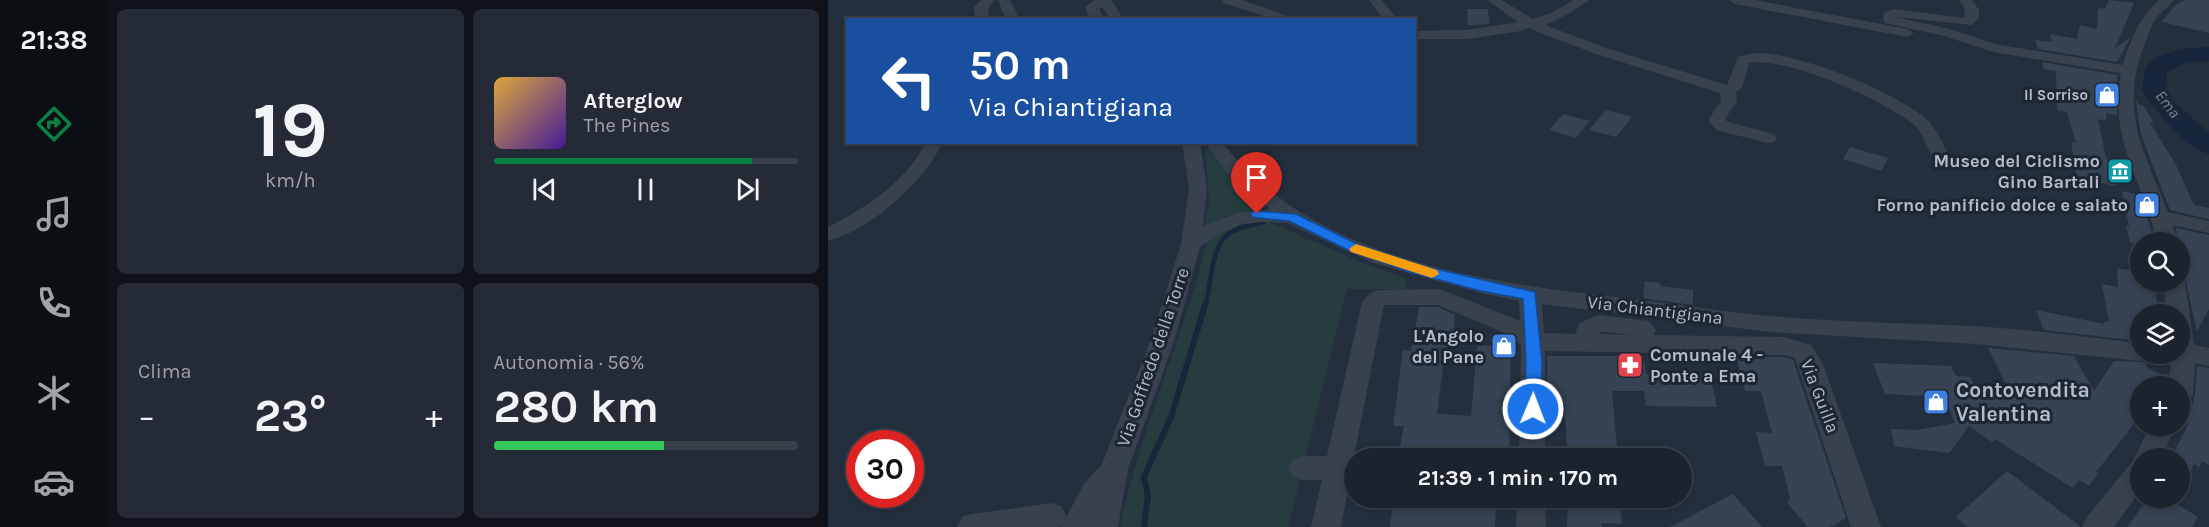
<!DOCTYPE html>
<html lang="it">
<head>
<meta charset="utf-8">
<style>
	:root { --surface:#1b232e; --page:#242b36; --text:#f1f3f6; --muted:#a0a4aa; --line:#39404a; --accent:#0b8043 }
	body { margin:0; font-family:Karla,sans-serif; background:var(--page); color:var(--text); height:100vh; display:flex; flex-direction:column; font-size:22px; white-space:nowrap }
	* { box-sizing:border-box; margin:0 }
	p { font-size:20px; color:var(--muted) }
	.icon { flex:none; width:33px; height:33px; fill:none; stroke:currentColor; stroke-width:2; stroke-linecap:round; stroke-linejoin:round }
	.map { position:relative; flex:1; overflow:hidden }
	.panel { display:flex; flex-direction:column; gap:9px; padding:9px; background:#0f1319; width:720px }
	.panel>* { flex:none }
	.top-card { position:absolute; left:18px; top:18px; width:570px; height:126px; border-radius:0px; box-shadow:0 3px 9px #0003,0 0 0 2px var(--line); background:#1a4fa0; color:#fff; overflow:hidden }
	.fabs { position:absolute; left:1302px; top:232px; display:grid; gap:12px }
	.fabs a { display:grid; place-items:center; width:60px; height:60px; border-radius:50%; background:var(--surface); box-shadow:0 3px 9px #0003,0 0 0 2px var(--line); font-size:30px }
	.speed { position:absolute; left:18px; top:430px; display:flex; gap:12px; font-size:30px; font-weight:700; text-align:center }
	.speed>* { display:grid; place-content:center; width:78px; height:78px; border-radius:50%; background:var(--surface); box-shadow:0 3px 9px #0003,0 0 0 2px var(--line); line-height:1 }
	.speed .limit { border:9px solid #d22; background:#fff; color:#111 }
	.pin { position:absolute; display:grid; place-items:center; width:51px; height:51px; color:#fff; margin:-62px -26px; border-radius:50% 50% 50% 0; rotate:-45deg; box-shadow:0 0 6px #0007 }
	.pin .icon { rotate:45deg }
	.me { position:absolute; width:66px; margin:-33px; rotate:1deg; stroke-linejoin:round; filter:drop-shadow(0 0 4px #0008) }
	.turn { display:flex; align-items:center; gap:21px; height:126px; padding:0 24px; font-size:27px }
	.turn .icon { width:78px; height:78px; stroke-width:2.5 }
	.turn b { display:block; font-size:42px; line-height:51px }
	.big { font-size:45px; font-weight:700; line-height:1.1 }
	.panel .tile { flex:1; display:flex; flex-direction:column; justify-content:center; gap:9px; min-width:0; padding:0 21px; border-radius:9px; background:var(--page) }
	.panel .dial { align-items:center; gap:0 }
	.dial b { font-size:78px; line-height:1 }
	.song { display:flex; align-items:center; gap:18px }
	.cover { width:72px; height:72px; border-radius:9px; background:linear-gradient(135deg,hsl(40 70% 55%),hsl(260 70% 35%)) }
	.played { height:6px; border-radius:3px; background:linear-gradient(90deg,var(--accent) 85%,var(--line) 85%) }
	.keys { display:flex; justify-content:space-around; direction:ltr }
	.heat { display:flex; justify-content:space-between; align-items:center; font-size:33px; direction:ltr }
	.charge { height:9px; border-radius:4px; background:linear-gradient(90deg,#34c759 56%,var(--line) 0) }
	.panel .tiles { flex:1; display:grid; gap:9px; grid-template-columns:repeat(2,1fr) }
	.trip { position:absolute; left:516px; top:448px; width:348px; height:60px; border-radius:30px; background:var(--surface); box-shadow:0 3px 9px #0003,0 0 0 2px var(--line); font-weight:700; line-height:60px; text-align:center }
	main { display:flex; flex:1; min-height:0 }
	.tab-bar { display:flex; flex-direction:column; width:108px; justify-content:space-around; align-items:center; background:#0b0e12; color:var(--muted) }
	.tab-bar .icon { width:42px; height:42px }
	.tab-bar .current { color:var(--accent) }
	.tab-bar b { font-size:27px; color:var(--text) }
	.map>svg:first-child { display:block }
	.green { fill:#263c3f }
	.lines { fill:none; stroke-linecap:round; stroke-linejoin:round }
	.stream-far1 { stroke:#17263c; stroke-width:4.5 }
	.stream { stroke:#17263c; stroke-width:6 }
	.river { fill:#17263c; fill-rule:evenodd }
	.building { fill:#364354 }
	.minor { fill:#38414e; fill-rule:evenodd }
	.route { fill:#1a73e8; stroke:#114b97; stroke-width:1.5 }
	.slow { fill:#f59e0b }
	.labels { text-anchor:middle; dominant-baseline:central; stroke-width:6; stroke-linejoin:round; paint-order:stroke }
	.far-poi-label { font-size:15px; font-weight:bold; fill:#b4bcc9; stroke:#1d2633; text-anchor:end }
	.far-water-label { font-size:16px; font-style:italic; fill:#6d86a8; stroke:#1d2633 }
	.poi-label { font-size:18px; font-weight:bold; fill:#b4bcc9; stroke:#1d2633; text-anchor:end }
	.street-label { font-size:18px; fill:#b4bcc9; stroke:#1d2633 }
	.near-poi-label { font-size:21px; font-weight:bold; fill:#b4bcc9; stroke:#1d2633; text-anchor:start }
</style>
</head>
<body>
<main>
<nav class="tab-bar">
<b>21:38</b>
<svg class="icon current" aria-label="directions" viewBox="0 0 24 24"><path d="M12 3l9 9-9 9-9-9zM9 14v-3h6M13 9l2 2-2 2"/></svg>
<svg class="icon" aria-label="music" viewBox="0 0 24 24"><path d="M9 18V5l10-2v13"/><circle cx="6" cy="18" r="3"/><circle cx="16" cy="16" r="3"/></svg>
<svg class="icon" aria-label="phone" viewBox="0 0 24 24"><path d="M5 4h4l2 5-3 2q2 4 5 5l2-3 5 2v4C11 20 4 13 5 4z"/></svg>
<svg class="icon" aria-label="climate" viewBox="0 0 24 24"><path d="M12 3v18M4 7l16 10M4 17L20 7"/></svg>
<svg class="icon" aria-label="car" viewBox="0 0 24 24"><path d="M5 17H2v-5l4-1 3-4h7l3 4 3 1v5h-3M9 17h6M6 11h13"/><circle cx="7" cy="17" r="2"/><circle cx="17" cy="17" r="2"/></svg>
</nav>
<section class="panel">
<div class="tiles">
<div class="tile dial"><b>19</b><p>km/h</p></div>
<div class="tile">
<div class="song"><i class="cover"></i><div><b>Afterglow</b><p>The Pines</p></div></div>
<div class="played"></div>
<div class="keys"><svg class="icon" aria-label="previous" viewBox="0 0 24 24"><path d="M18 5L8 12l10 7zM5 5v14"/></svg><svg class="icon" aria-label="pause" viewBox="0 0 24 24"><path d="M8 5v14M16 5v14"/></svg><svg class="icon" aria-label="next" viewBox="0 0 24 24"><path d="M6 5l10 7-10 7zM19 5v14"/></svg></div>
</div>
<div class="tile"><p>Clima</p>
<div class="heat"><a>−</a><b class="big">23°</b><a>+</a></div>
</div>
<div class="tile"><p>Autonomia · 56%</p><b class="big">280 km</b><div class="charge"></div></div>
</div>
</section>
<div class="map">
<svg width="1381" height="527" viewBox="0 0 1381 527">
	<rect width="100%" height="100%" fill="#242f3e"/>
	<!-- green -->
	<path class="green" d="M 382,148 L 401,174 L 436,204 L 431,209 L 399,216 L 376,229 L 381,203 L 377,149 Z
		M 439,221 L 530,261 L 579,279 L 576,289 L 519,289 L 460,527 L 292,527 C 312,430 355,339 379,242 C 398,229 416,222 439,221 Z"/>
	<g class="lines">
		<!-- stream-far1 -->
		<path class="stream-far1" d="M 378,303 C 383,284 383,249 399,235 C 408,227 425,225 436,222"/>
		<!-- stream -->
		<path class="stream" d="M 316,527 L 320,496 L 316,477 L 343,417 L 378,302"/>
		<!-- river -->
		<path class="river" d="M 1381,47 L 1381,61 L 1359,62 L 1339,72 L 1338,90 L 1349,105 L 1381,133 L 1381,154 C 1356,148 1328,111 1314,90 C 1315,84 1315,77 1317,71 C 1323,51 1364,47 1381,47 Z"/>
	</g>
	<!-- building -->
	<path class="building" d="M 1281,0 L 1306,3 L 1287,48 L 1303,37 L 1289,62 L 1210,49 L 1207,40 L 1224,42 L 1222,34 L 1249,39 L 1252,25 L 1269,29 L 1270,8 L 1277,9 Z
		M 1357,0 L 1381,0 L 1381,33 L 1334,22 L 1347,5 Z
		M 639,9 L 660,9 L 661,24 L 640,25 Z
		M 1214,62 L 1289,75 L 1289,116 L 1278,113 L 1278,121 L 1270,119 L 1278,158 L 1291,168 L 1292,173 L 1287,186 L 1249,178 L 1243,142 L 1248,143 L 1239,112 L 1229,110 L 1228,71 L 1216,69 Z
		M 1308,100 L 1311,105 L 1316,106 L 1326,123 L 1322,123 L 1348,165 L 1366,205 L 1381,208 L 1381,219 L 1342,210 L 1313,135 Z
		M 778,110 L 804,117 L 788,137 L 761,130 Z
		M 735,114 L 761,121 L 748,138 L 721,130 Z
		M 1022,147 L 1060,158 L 1053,171 L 1015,159 Z
		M 1294,191 L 1312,195 L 1327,243 L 1302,243 L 1298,226 L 1301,227 Z
		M 1348,228 L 1381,235 L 1381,309 L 1369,331 L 1352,255 Z
		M 1289,268 L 1312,272 L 1312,282 L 1326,282 L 1331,315 L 1312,315 L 1312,341 L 1216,330 L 1208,310 L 1277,324 L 1275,321 L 1281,322 L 1274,284 L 1290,287 Z
		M 817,281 L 832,283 L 832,286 L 865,290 L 865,305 L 815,298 Z
		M 591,307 L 610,307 L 627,315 L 624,352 L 617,351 L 609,414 L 643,416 L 649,346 L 665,345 L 683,340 L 681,455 L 570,456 L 576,426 L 565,426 L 575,350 L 583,351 Z
		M 1160,348 L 1246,356 L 1266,391 L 1286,361 L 1317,362 L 1320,368 L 1339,377 L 1338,387 L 1312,387 L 1312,428 L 1306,424 L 1268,472 L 1270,474 L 1261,486 L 1251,480 L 1245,488 L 1167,439 L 1164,442 L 1141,426 L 1121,453 L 1066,446 L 1063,429 L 1090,430 L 1127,423 L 1116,397 L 1057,394 L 1045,363 L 1123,366 L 1128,376 L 1142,377 L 1147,386 L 1179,386 Z
		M 719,356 L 815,356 L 818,374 L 874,374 L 876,384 L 884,384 L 889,407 L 818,406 L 816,391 L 784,391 L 789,447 L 739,446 L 737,417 L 719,417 Z
		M 908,357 L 956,357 L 965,360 L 1018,518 L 1002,527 L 980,527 L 959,503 L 962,498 L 954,466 L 937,466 L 928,432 L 944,433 L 933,391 L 917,391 Z
		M 1369,366 L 1381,368 L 1381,465 L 1374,461 L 1372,467 L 1366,464 L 1349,504 L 1370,517 L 1364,527 L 1299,527 L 1320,498 L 1352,498 L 1352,459 L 1342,459 L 1358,429 L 1367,394 Z
		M 1179,471 L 1252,526 L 1252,527 L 1140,527 L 1128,517 Z
		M 905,494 L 934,527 L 842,527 Z
		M 566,498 L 668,498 L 667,527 L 562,527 Z
		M 740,498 L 792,498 L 794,524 L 774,523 L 774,527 L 739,527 Z"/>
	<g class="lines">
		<!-- minor -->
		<path class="minor" d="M 153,0 L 167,0 L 160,8 L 161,20 L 147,20 L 146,7 Z
			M 170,0 L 182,0 L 192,20 L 178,20 Z
			M 267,0 L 283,0 L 296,20 L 283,20 L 274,7 L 271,8 L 276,20 L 262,20 L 257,7 Z
			M 394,0 L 414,0 L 471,20 L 449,20 L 395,3 Z
			M 541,0 L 554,0 L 570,20 L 556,20 Z
			M 659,0 L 674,0 L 705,19 L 723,13 L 746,0 L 762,0 L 740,14 L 717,25 L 778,48 L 899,85 L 910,57 C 917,55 925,53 933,53 C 978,56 1060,89 1096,117 C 1107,126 1113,140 1119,152 L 1116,156 L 1104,156 C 1097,145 1095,132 1085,124 C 1055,100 959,56 921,63 L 914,88 L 908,92 L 909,101 L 897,119 L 900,122 L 946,134 L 949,138 L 946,142 L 940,143 L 888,130 L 880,120 L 893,101 L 892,93 L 768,54 L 700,28 L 693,31 L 640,39 L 586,39 L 586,31 L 640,30 L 690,22 Z
			M 901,0 L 927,0 L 1079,29 L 1086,33 L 1079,37 L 907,4 Z
			M 1131,0 L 1144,0 L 1151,10 L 1151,18 L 1144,25 L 1068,17 L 1125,30 L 1167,44 L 1295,65 C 1302,41 1312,16 1331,0 L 1346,0 C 1342,6 1335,10 1330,16 C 1322,27 1318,41 1313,54 C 1293,116 1318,156 1340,212 L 1381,221 L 1381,233 L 1345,225 L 1349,243 L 1329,243 C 1316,180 1280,142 1293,73 L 1165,52 L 1116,36 L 1057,23 L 1055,20 L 1056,13 L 1066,9 L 1136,18 L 1137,10 Z
			M 98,142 L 115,142 C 96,182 43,230 0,241 L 0,227 C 39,207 78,182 98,142 Z
			M 354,142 L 372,142 L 379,189 L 375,226 L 410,213 L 442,209 L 400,174 L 377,142 L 394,142 C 488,265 669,283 812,300 C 855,305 898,312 941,316 C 1008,322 1076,323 1144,326 C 1200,329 1256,337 1312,343 L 1312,354 L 1352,354 L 1352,315 L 1339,315 L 1335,282 L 1352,282 L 1352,276 L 1357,282 L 1366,345 L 1381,348 L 1381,366 L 1367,363 L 1365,394 L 1361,401 L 1352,404 L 1352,387 L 1340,387 L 1343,365 L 1328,363 L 1319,359 L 1312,361 L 1148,344 L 942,332 L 714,304 L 716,333 L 747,334 L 751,323 L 771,315 L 821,321 L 828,330 L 825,335 L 956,337 L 983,345 L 994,362 L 1053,527 L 1023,527 L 967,358 L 956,355 L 717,351 L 717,459 L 691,459 L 693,345 L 681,335 L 610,305 L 556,305 L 526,456 L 534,459 L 526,459 L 526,480 L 522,480 L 513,527 L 483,527 L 494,480 L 474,480 L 464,476 L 460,468 L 464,460 L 474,456 L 499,456 L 534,302 L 542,293 L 550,290 L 612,289 L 692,321 L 691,301 L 653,293 L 546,263 L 459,223 L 434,222 L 414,224 L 394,233 L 372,247 L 346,342 L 300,469 L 290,527 L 233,527 L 256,484 L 274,464 L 322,342 L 353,244 L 361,189 ZM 774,332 L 807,335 L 770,334 Z
			M 1322,426 L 1348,426 L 1332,459 L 1312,459 L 1312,491 L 1286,527 L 1254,527 L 1259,517 L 1305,461 Z
			M 689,498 L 717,498 L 718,527 L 688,527 Z
			M 224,503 L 234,507 L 238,516 L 234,525 L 230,527 L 129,527 L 134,517 L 144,514 Z"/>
	</g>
	<!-- route -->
	<path class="route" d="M 429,211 L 468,214 L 529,244 L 591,265 L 707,292 L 714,362 L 713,409 L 711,413 L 705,415 L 699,413 L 697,409 L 698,362 L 695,299 L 653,291 L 582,272 L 520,250 L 461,221 L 424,217 L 423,214 L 424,212 Z"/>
	<!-- slow -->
	<path class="slow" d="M 528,244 L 609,270 L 611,274 L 604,278 L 523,252 L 521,249 Z"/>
	<!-- icons -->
	<defs>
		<symbol id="shop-square" viewBox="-11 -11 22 22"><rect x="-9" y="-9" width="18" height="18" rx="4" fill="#3f7fe0" stroke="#1d2633"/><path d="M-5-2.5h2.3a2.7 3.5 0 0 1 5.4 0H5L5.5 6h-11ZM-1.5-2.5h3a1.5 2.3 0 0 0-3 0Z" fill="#fff"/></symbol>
		<symbol id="museum-square" viewBox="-11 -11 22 22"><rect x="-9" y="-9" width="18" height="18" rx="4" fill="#0f9aa8" stroke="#1d2633"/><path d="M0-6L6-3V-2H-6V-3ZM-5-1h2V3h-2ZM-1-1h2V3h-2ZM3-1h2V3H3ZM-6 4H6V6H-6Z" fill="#fff"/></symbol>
		<symbol id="pharmacy-square" viewBox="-11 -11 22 22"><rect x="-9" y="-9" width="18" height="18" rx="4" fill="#e0444e" stroke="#1d2633"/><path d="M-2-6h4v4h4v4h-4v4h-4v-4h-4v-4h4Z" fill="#fff"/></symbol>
	</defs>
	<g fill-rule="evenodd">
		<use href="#shop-square" x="1264" y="80" width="30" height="30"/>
		<use href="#museum-square" x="1277" y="156" width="30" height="30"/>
		<use href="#shop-square" x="1304" y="190" width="30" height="30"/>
		<use href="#shop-square" x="661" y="331" width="30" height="30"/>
		<use href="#pharmacy-square" x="787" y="350" width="30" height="30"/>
		<use href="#shop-square" x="1093" y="387" width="30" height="30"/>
	</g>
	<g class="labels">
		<!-- far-poi labels -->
		<g class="far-poi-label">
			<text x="1260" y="95">Il Sorriso</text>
		</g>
		<!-- far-water labels -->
		<g class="far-water-label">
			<text transform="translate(1340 104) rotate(53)">Ema</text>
		</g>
		<!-- poi labels -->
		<g class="poi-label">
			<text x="1272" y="161">Museo del Ciclismo<tspan x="1272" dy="21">Gino Bartali</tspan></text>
			<text x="1300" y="205">Forno panificio dolce e salato</text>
			<text x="656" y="336">L'Angolo<tspan x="656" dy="21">del Pane</tspan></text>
			<text x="822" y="355" text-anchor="start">Comunale 4 -<tspan x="822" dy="21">Ponte a Ema</tspan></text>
		</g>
		<!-- street labels -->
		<g class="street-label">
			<text transform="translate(827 310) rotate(7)">Via Chiantigiana</text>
			<text transform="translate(325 357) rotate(-71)">Via Goffredo della Torre</text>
			<text transform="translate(992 396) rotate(69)">Via Guilla</text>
		</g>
		<!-- near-poi labels -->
		<g class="near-poi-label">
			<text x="1128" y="390">Contovendita<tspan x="1128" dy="24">Valentina</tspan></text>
		</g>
	</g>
</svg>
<div class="fabs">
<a><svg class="icon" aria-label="search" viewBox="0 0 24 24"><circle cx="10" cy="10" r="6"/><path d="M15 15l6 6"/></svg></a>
<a><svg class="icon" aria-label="layers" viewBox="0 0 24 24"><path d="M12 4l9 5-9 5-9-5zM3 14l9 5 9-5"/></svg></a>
<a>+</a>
<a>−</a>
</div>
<div class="speed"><div class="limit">30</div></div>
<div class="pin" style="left:429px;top:214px;background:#d93025"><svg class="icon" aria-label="arrive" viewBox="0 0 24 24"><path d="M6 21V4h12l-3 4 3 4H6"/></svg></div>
<svg class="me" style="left:705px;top:409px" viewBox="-20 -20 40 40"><circle r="17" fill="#1a73e8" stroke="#fff" stroke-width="3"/><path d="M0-11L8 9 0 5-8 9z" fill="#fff"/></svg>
<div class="trip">21:39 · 1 min · 170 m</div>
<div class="top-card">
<div class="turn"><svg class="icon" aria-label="left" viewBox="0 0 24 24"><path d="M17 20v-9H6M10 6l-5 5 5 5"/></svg><div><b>50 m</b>Via Chiantigiana</div></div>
</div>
</div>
</main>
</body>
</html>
